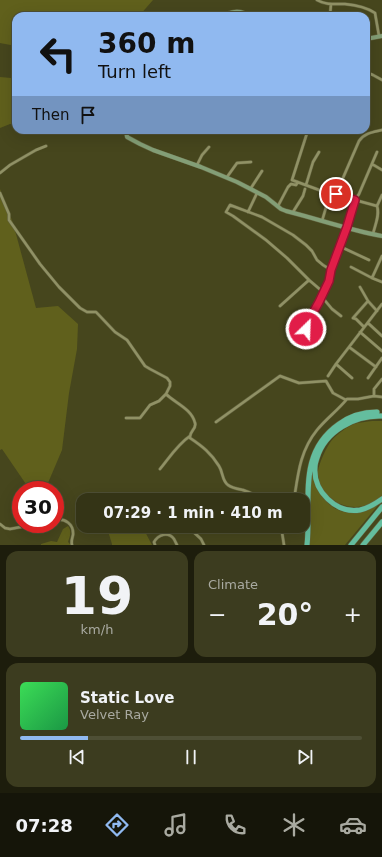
<!DOCTYPE html>
<html lang="en">
<head>
<meta charset="utf-8">
<style>
	:root { --surface:#343416; --page:#3c3c1f; --text:#f1f3f6; --muted:#a9aaa1; --line:#4e4f35; --accent:#90b9f0 }
	body { margin:0; font-family:"DejaVu Sans",sans-serif; background:var(--page); color:var(--text); height:100vh; display:flex; flex-direction:column; font-size:15px; white-space:nowrap }
	* { box-sizing:border-box; margin:0 }
	p { font-size:13px; color:var(--muted) }
	.icon { flex:none; width:22px; height:22px; fill:none; stroke:currentColor; stroke-width:2; stroke-linecap:round; stroke-linejoin:round }
	.map { position:relative; height:545px; overflow:hidden }
	.side { display:flex; flex-direction:column; gap:6px; padding:6px; background:#1d1d0c; flex:1 }
	.side>* { flex:none }
	.hud { position:absolute; left:12px; top:12px; width:358px; height:122px; border-radius:12px; box-shadow:0 4px 16px #0002,0 0 0 1px var(--line); background:#90b9f0; color:#111; overflow:hidden }
	.speed { position:absolute; left:12px; top:481px; display:flex; gap:8px; font-size:20px; font-weight:700; text-align:center }
	.speed>* { display:grid; place-content:center; width:52px; height:52px; border-radius:50%; background:var(--surface); box-shadow:0 4px 16px #0002,0 0 0 1px var(--line); line-height:1 }
	.speed .limit { border:6px solid #d22; background:#fff; color:#111 }
	.pin { position:absolute; display:grid; place-items:center; width:34px; height:34px; color:#fff; margin:-17px; border:2px solid #fff; border-radius:50%; box-shadow:0 1px 4px #0007 }
	.me { position:absolute; width:44px; margin:-22px; rotate:24deg; stroke-linejoin:round; filter:drop-shadow(0 0 3px #0008) }
	.turn { display:flex; align-items:center; gap:14px; height:84px; padding:0 20px; font-size:18px }
	.turn .icon { width:52px; height:52px; stroke-width:2.5 }
	.turn b { display:block; font-size:28px; line-height:34px }
	.then { display:flex; align-items:center; height:38px; padding:0 20px; background:#0003; gap:8px; font-size:15px }
	.big { font-size:30px; font-weight:600; line-height:1.1 }
	.side .tile { flex:1; display:flex; flex-direction:column; justify-content:center; gap:6px; min-width:0; padding:0 14px; border-radius:12px; background:var(--page) }
	.side .dial { align-items:center; gap:0 }
	.dial b { font-size:52px; line-height:1 }
	.song { display:flex; align-items:center; gap:12px }
	.cover { width:48px; height:48px; border-radius:6px; background:linear-gradient(135deg,hsl(130 70% 55%),hsl(140 70% 35%)) }
	.played { height:4px; border-radius:2px; background:linear-gradient(90deg,var(--accent) 20%,var(--line) 20%) }
	.keys { display:flex; justify-content:space-around; direction:ltr }
	.heat { display:flex; justify-content:space-between; align-items:center; font-size:22px; direction:ltr }
	.side .tiles { flex:1; display:grid; gap:6px; grid-template-columns:1fr 1fr }
	.tile:last-child { grid-column:span 2 }
	.trip { position:absolute; left:76px; top:493px; width:234px; height:40px; border-radius:12px; background:var(--surface); box-shadow:0 4px 16px #0002,0 0 0 1px var(--line); font-weight:600; line-height:40px; text-align:center }
	.dock { display:flex; height:64px; justify-content:space-around; align-items:center; background:#151509; color:var(--muted) }
	.dock .icon { width:28px; height:28px }
	.dock .active { color:var(--accent) }
	.dock b { font-size:18px; color:var(--text) }
	.map>svg:first-child { display:block }
	.green { fill:#60601c }
	.lines { fill:none; stroke-linecap:round; stroke-linejoin:round }
	.street-casing { stroke:#62623e; stroke-width:3.5 }
	.secondary-casing { stroke:#62623e; stroke-width:5 }
	.highway-casing { stroke:#62623e; stroke-width:6 }
	.street { stroke:#909165; stroke-width:2.5 }
	.secondary { stroke:#839e76; stroke-width:4 }
	.highway { stroke:#64bd9e; stroke-width:5 }
	.route-casing { stroke:#92132f; stroke-width:10 }
	.route { stroke:#e11d48; stroke-width:7 }
</style>
</head>
<body>
<div class="map">
<svg width="382" height="545" viewBox="0 0 382 545">
	<rect width="100%" height="100%" fill="#46461d"/>
	<!-- green -->
	<path class="green" d="M 0,0 L 153,0 L 139,16 L 16,16 L 16,46 L 0,43 Z
		M 0,77 L 11,78 L 16,82 L 16,124 L 10,124 L 0,128 Z
		M 0,189 L 13,223 L 36,308 L 58,306 L 78,324 L 77,349 L 69,393 L 62,450 L 45,490 L 30,490 L 2,449 L 0,450 Z
		M 372,421 L 382,421 L 382,496 C 367,510 345,511 330,497 C 328,496 325,493 323,491 C 321,488 317,474 318,471 C 319,463 327,446 332,440 C 336,435 348,426 354,424 C 360,422 366,422 372,421 Z
		M 314,463 C 314,468 313,473 314,478 C 316,495 335,515 352,512 C 361,511 371,506 379,504 L 345,545 L 308,545 L 311,527 L 311,484 Z
		M 68,526 C 72,531 70,536 68,542 L 71,545 L 41,545 L 41,544 L 51,541 L 57,542 L 63,529 Z
		M 103,526 L 142,526 L 152,545 L 112,545 L 112,544 L 107,528 Z"/>
	<g class="lines">
		<defs>
			<path id="street" d="M 317,0 C 325,5 335,4 345,4 C 356,5 366,7 375,13 L 379,36
				M 330,16 L 331,4
				M 366,72 L 373,75 L 382,80
				M 308,130 L 292,180 L 330,194 L 322,221
				M 372,164 L 382,170
				M 197,165 L 202,155 L 209,147
				M 0,173 L 10,165 L 36,150 L 46,146
				M 227,177 L 237,163 L 251,162
				M 306,185 L 313,162 L 319,152
				M 251,188 L 262,171
				M 0,193 L 9,214 L 9,220 L 40,264 L 59,287 L 80,308 L 87,312 L 96,312 L 115,332 L 127,340 L 145,366 L 150,369 L 167,378 L 170,382 L 170,386 L 166,394 C 175,403 192,409 195,423 C 197,429 189,431 190,438 C 202,446 211,453 219,466 C 223,472 222,481 228,485 C 232,488 238,489 243,490 C 249,492 257,496 262,500
				M 278,206 L 288,187 L 291,184 L 296,185 L 298,182
				M 377,206 L 355,200 L 336,194 L 359,141 C 364,133 373,132 382,130
				M 248,212 L 257,193
				M 293,212 L 303,196 L 305,189
				M 373,234 C 375,225 380,215 377,206 L 382,195
				M 339,246 L 369,260
				M 351,267 L 372,278 L 382,282
				M 372,278 L 382,256
				M 360,287 L 368,301 L 377,311
				M 323,292 L 309,280 L 287,258 L 266,240 L 233,216 L 226,212 L 230,205 L 262,217 L 293,235 L 306,245 L 312,251 L 317,260 L 323,265 L 331,270
				M 322,297 L 332,309 L 341,316
				M 280,306 L 309,280
				M 368,323 L 382,336
				M 364,327 L 356,319 L 353,318 L 368,301
				M 360,332 L 382,351
				M 302,335 L 306,329 L 308,322 L 319,302 L 329,281 L 331,270 L 347,227 L 355,200 L 359,194 L 377,152
				M 349,347 L 376,367
				M 336,364 L 352,378
				M 328,376 L 336,364 L 382,304
				M 368,378 L 382,358
				M 374,396 L 374,389 L 382,379
				M 126,418 L 140,418 L 150,405 L 159,401 L 166,394
				M 216,422 L 280,376 L 299,383 L 326,381 L 333,393 L 346,400
				M 160,469 C 169,458 178,444 190,436
				M 294,500 C 298,474 300,451 317,430 C 326,419 338,410 347,399 L 358,399 L 374,396 L 382,397
				M 55,520 C 65,518 74,524 73,535 C 72,539 71,541 72,545
				M 0,524 L 5,528 L 10,529 L 37,524
				M 187,526 L 201,539 L 204,545
				M 281,526 L 284,545
				M 155,545 L 154,542 C 158,535 168,531 174,539 C 175,541 176,543 177,545"/>
			<path id="secondary" d="M 219,16 C 230,13 239,8 249,16
				M 366,39 L 382,36
				M 126,130 L 127,137 L 140,144 L 153,150 L 201,167 L 237,182 L 266,197 L 281,209 L 286,211 C 318,219 349,230 382,236"/>
			<path id="highway" d="M 382,416 C 355,415 325,431 317,458 C 316,461 315,464 315,467 C 313,491 336,514 360,510 C 369,508 375,504 382,499
				M 307,545 C 312,501 296,454 339,424 C 350,416 364,412 377,412
				M 351,545 L 382,507
				M 363,545 L 382,522"/>
		</defs>
		<!-- street casing -->
		<use href="#street" class="street-casing"/>
		<!-- secondary casing -->
		<use href="#secondary" class="secondary-casing"/>
		<!-- highway casing -->
		<use href="#highway" class="highway-casing"/>
		<!-- street -->
		<use href="#street" class="street"/>
		<!-- secondary -->
		<use href="#secondary" class="secondary"/>
		<!-- highway -->
		<use href="#highway" class="highway"/>
	</g>
	<g class="lines">
		<defs>
			<path id="route" d="M 306,329 L 308,322 L 319,302 L 329,281 L 331,270 L 347,227 L 355,200 L 336,194"/>
		</defs>
		<!-- route casing -->
		<use href="#route" class="route-casing"/>
		<!-- route -->
		<use href="#route" class="route"/>
	</g>
</svg>
<div class="speed"><div class="limit">30</div></div>
<div class="pin" style="left:336px;top:194px;background:#d93025"><svg class="icon" aria-label="arrive" viewBox="0 0 24 24"><path d="M6 21V4h12l-3 4 3 4H6"/></svg></div>
<svg class="me" style="left:306px;top:329px" viewBox="-20 -20 40 40"><circle r="17" fill="#e11d48" stroke="#fff" stroke-width="3"/><path d="M0-11L8 9 0 5-8 9z" fill="#fff"/></svg>
<div class="trip">07:29 · 1 min · 410 m</div>
<div class="hud">
<div class="turn"><svg class="icon" aria-label="left" viewBox="0 0 24 24"><path d="M17 20v-9H6M10 6l-5 5 5 5"/></svg><div><b>360 m</b>Turn left</div></div>
<div class="then">Then<svg class="icon" aria-label="arrive" viewBox="0 0 24 24"><path d="M6 21V4h12l-3 4 3 4H6"/></svg></div>
</div>
</div>
<section class="side">
<div class="tiles">
<div class="tile dial"><b>19</b><p>km/h</p></div>
<div class="tile"><p>Climate</p>
<div class="heat"><a>−</a><b class="big">20°</b><a>+</a></div>
</div>
<div class="tile">
<div class="song"><i class="cover"></i><div><b>Static Love</b><p>Velvet Ray</p></div></div>
<div class="played"></div>
<div class="keys"><svg class="icon" aria-label="previous" viewBox="0 0 24 24"><path d="M18 5L8 12l10 7zM5 5v14"/></svg><svg class="icon" aria-label="pause" viewBox="0 0 24 24"><path d="M8 5v14M16 5v14"/></svg><svg class="icon" aria-label="next" viewBox="0 0 24 24"><path d="M6 5l10 7-10 7zM19 5v14"/></svg></div>
</div>
</div>
</section>
<nav class="dock">
<b>07:28</b>
<svg class="icon active" aria-label="directions" viewBox="0 0 24 24"><path d="M12 3l9 9-9 9-9-9zM9 14v-3h6M13 9l2 2-2 2"/></svg>
<svg class="icon" aria-label="music" viewBox="0 0 24 24"><path d="M9 18V5l10-2v13"/><circle cx="6" cy="18" r="3"/><circle cx="16" cy="16" r="3"/></svg>
<svg class="icon" aria-label="phone" viewBox="0 0 24 24"><path d="M5 4h4l2 5-3 2q2 4 5 5l2-3 5 2v4C11 20 4 13 5 4z"/></svg>
<svg class="icon" aria-label="climate" viewBox="0 0 24 24"><path d="M12 3v18M4 7l16 10M4 17L20 7"/></svg>
<svg class="icon" aria-label="car" viewBox="0 0 24 24"><path d="M5 17H2v-5l4-1 3-4h7l3 4 3 1v5h-3M9 17h6M6 11h13"/><circle cx="7" cy="17" r="2"/><circle cx="17" cy="17" r="2"/></svg>
</nav>
</body>
</html>
